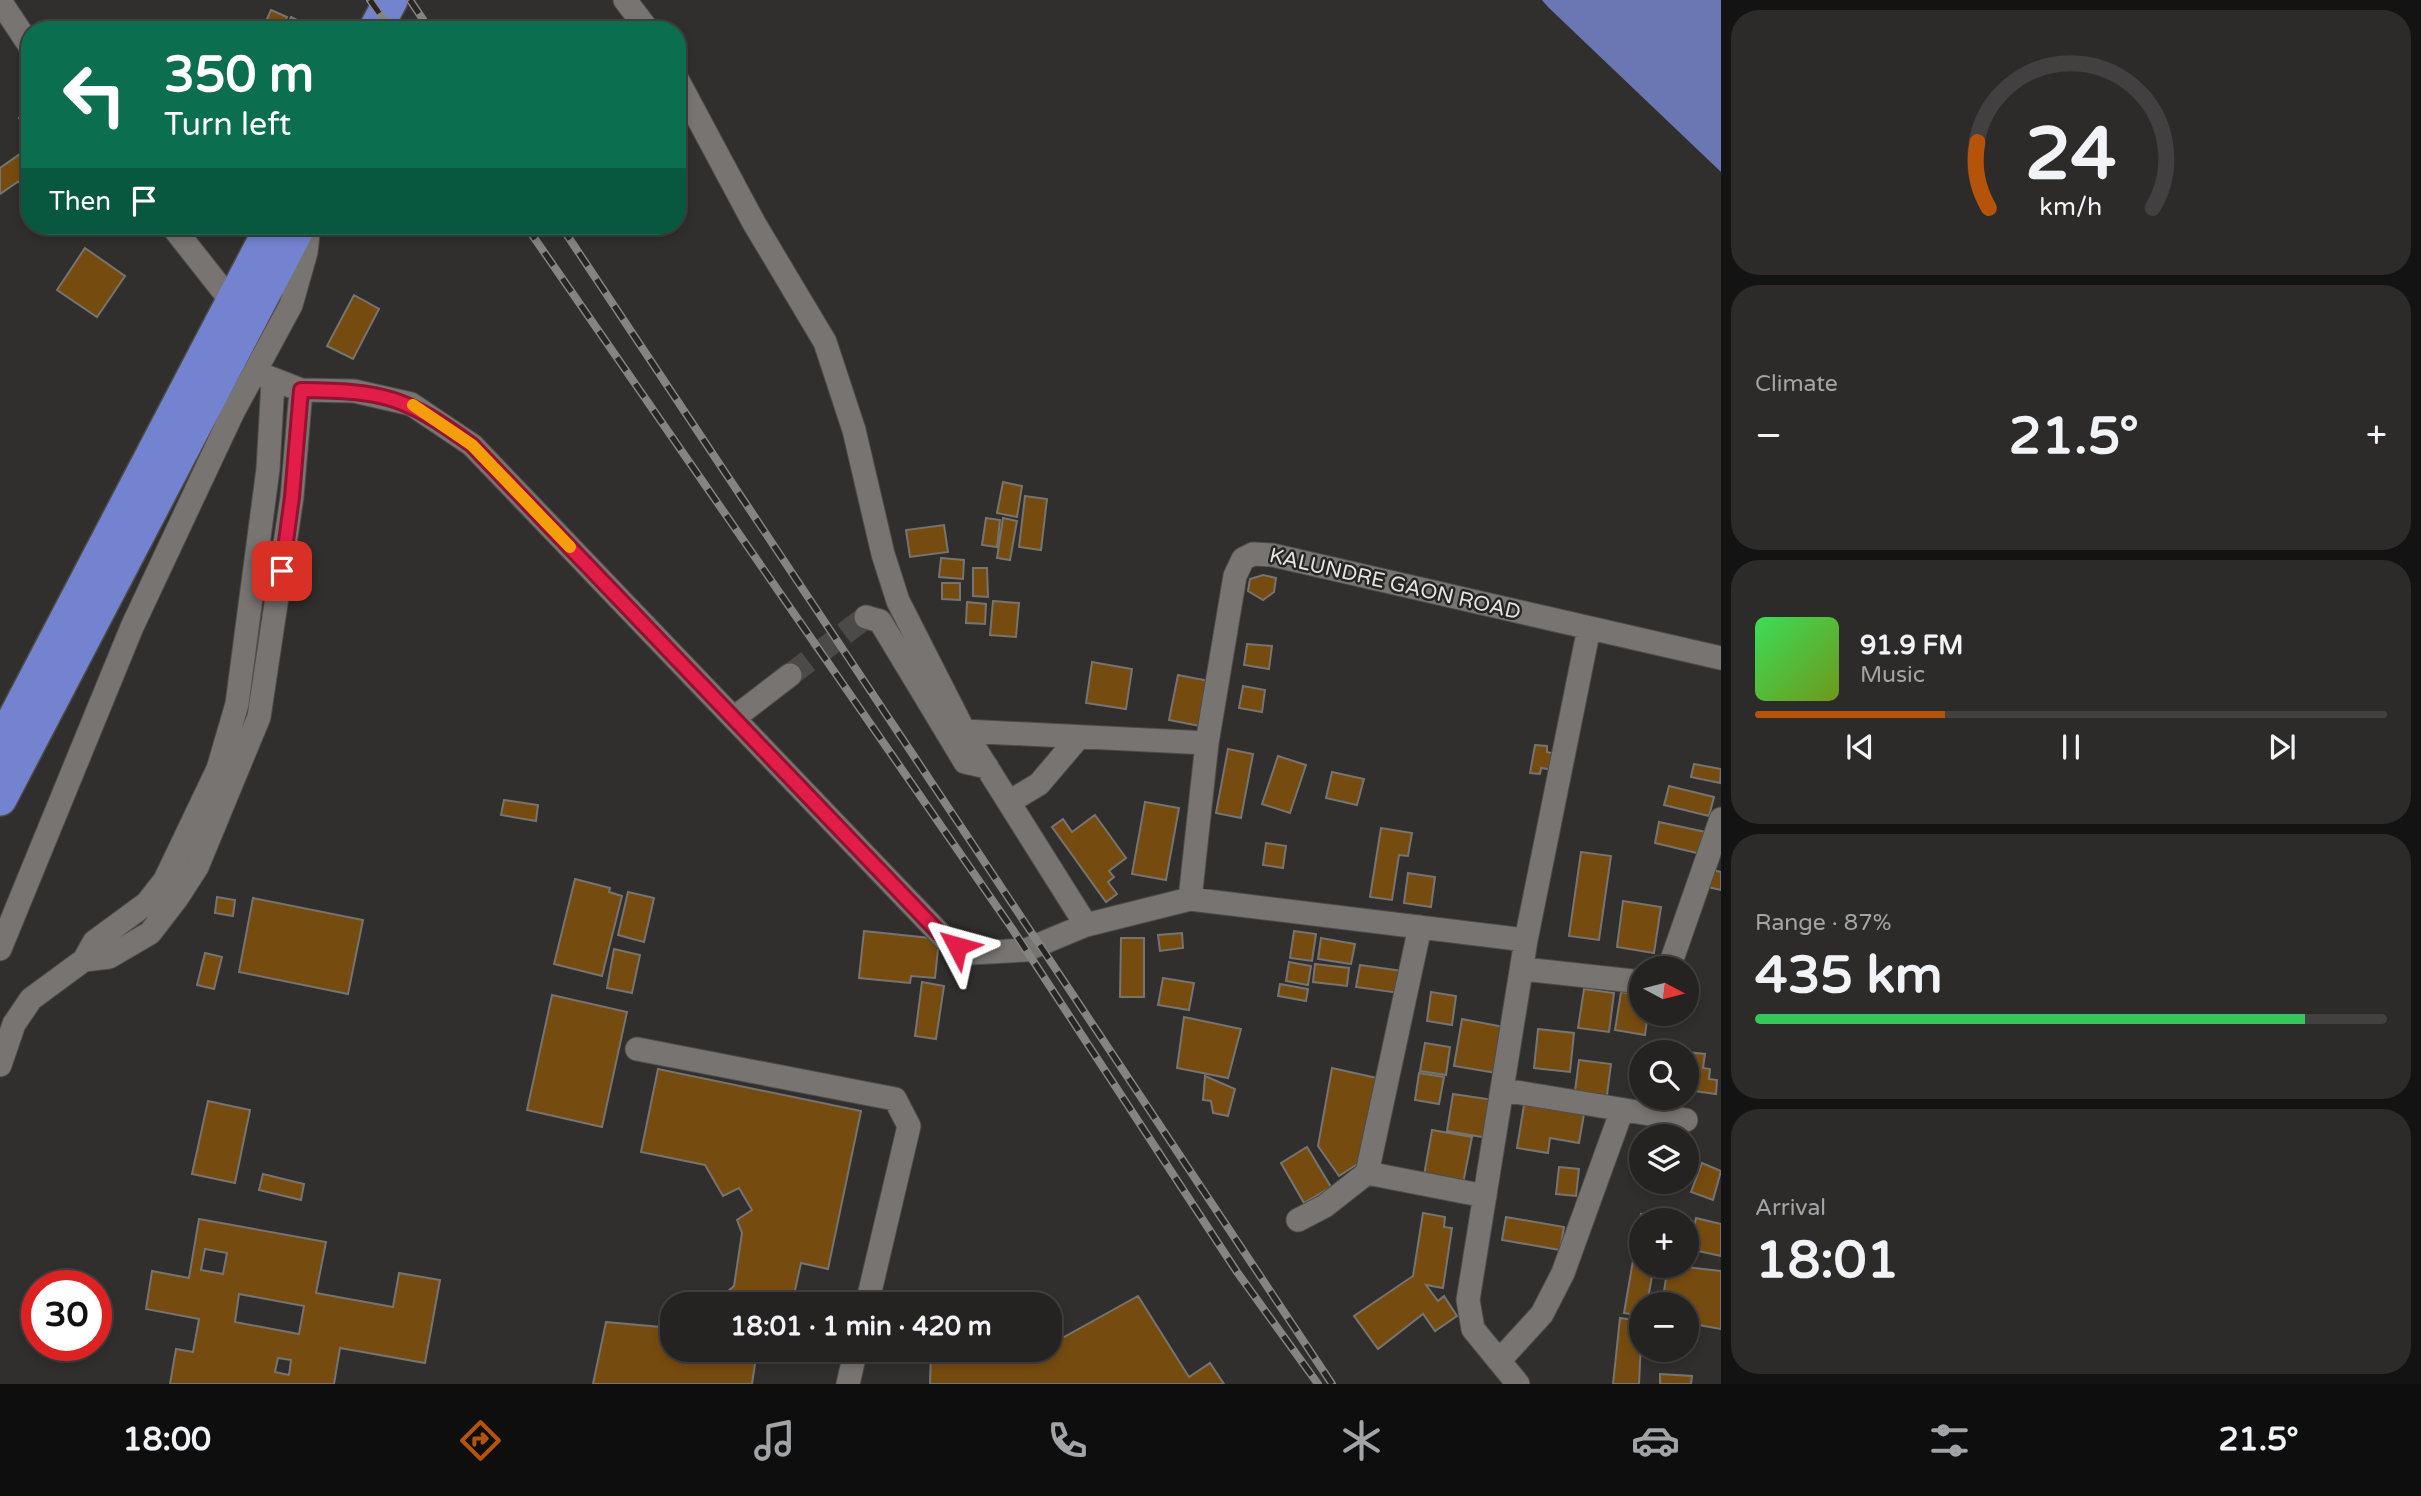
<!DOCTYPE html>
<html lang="en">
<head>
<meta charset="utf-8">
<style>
	:root { --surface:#252322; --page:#2d2b2a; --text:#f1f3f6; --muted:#a3a4a5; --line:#424040; --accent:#b45309 }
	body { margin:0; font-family:"Varela Round",sans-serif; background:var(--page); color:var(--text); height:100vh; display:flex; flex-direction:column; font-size:26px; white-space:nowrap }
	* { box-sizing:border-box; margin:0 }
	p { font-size:23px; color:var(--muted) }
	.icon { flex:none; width:38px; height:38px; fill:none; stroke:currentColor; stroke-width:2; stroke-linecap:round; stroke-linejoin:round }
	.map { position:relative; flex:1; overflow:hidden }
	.details { display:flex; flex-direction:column; gap:10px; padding:10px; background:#141313; width:700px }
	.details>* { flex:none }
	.hud { position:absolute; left:21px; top:21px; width:665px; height:214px; border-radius:28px; box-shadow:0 4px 10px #0003,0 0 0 2px var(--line); background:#0b6e4f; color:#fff; overflow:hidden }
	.needle { width:46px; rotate:97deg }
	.fabs { position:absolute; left:1629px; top:956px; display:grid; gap:14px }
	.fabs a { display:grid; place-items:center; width:70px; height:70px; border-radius:50%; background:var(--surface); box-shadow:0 4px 10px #0003,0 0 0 2px var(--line); font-size:35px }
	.speed { position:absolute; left:21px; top:1270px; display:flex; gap:14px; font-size:35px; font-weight:700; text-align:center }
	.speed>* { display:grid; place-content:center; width:91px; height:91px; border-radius:50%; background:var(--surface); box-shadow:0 4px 10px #0003,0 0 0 2px var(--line); line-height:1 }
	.speed .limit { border:10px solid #d22; background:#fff; color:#111 }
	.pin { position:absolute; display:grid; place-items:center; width:60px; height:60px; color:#fff; margin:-30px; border-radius:14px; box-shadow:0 4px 10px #0006 }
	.me { position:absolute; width:77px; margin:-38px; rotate:309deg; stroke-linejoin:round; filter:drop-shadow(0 0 5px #0008) }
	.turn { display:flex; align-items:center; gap:24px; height:147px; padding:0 28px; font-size:32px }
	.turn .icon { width:91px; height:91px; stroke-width:2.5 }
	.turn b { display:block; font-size:49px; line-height:60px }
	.then { display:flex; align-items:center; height:66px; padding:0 28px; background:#0003; gap:14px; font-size:26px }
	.big { font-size:52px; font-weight:700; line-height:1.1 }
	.details .widget { flex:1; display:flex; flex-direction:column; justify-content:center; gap:10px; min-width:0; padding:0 24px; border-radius:28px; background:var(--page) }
	.details .dial { align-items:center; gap:0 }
	.dial svg { height:182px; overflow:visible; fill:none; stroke:var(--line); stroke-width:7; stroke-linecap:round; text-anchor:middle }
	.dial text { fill:var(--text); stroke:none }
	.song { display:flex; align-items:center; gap:21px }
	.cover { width:84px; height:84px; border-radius:10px; background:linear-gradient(135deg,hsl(130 70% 55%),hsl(80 70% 35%)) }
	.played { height:7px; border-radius:4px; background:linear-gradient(90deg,var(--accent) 30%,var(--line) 30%) }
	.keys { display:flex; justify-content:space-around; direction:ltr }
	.heat { display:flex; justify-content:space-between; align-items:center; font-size:38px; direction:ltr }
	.charge { height:10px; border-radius:5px; background:linear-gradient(90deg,#34c759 87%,var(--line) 0) }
	.trip { position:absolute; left:660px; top:1292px; width:402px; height:70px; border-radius:28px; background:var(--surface); box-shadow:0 4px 10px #0003,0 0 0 2px var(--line); font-weight:700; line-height:70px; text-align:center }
	.dock { display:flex; height:112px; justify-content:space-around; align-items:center; background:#0f0e0e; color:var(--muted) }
	.dock .icon { width:49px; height:49px }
	.dock .active { color:var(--accent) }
	.dock b { font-size:32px; color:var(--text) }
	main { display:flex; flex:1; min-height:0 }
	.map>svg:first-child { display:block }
	.water { fill:#6b77b2 }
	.building { fill:#764b10; stroke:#767471; stroke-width:2; fill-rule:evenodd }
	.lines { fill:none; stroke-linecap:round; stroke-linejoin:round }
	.minor-tunnel { stroke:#4c4a48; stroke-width:23; stroke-dasharray:23 11; stroke-linecap:butt }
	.minor-casing { stroke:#4e4c4a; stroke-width:25 }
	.highway-casing { stroke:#4e4c4a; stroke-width:36 }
	.minor { stroke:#777471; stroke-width:23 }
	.highway { stroke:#7483d0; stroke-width:33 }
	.rail-casing { stroke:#868482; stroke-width:8 }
	.rail { stroke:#272523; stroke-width:5; stroke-dasharray:16; stroke-linecap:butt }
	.route-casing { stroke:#92132f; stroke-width:18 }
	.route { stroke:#e11d48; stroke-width:12 }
	.slow { stroke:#f59e0b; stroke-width:12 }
	.labels { text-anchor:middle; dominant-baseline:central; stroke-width:5; stroke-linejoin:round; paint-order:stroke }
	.street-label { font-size:21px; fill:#e5e4e2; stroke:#272523 }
</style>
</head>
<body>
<main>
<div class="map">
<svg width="1721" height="1384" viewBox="0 0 1721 1384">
	<rect width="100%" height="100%" fill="#312f2d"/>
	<!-- water -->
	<path class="water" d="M 1542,0 L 1721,0 L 1721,172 L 1548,7 Z"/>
	<!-- building -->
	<path class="building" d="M 271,10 L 287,17 L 281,30 L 262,30 Z
		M 291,17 L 315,29 L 314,30 L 285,30 Z
		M 30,110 L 30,133 L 19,118 Z
		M 30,147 L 30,185 L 25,189 L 19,181 L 0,194 L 0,168 Z
		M 85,248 L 125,276 L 97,317 L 57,290 Z
		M 354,295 L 379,309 L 353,359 L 327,346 Z
		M 1003,482 L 1022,486 L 1017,517 L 997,513 Z
		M 1025,496 L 1047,499 L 1041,550 L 1019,547 Z
		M 986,518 L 1000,520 L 997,547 L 982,545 Z
		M 1003,518 L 1017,521 L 1010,560 L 997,558 Z
		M 944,525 L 948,552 L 910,557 L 906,530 Z
		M 941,558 L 964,560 L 963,579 L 939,577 Z
		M 973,568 L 987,568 L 988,597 L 973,596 Z
		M 1263,575 L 1276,578 L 1274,592 L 1263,600 L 1248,591 L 1250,579 Z
		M 942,583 L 960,583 L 960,600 L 942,599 Z
		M 993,601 L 1019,603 L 1016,637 L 990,635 Z
		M 967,602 L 986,604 L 985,624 L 966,623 Z
		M 1247,644 L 1272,646 L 1269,669 L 1244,665 Z
		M 1092,662 L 1132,669 L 1126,709 L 1086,703 Z
		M 1178,675 L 1209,681 L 1200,726 L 1169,720 Z
		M 1243,686 L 1265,690 L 1262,712 L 1239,708 Z
		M 1535,745 L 1547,746 L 1547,752 L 1556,754 L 1554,770 L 1541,768 L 1540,774 L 1530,773 Z
		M 1228,749 L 1253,754 L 1241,818 L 1216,813 Z
		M 1278,756 L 1306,765 L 1290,813 L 1262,804 Z
		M 1694,764 L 1721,769 L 1720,783 L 1691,777 Z
		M 1332,772 L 1364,779 L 1357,805 L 1326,798 Z
		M 1669,786 L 1714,797 L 1709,816 L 1664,805 Z
		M 504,800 L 538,805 L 536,821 L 501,815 Z
		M 1145,802 L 1179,808 L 1166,880 L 1132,874 Z
		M 1095,815 L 1126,858 L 1109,871 L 1114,877 L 1108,882 L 1117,894 L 1106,902 L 1052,827 L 1063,819 L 1072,832 Z
		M 1659,822 L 1706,832 L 1701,854 L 1655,843 Z
		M 1381,828 L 1412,833 L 1408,856 L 1399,855 L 1392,900 L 1370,897 Z
		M 1266,843 L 1286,846 L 1283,868 L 1263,865 Z
		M 1581,852 L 1611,856 L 1599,940 L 1569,936 Z
		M 1708,869 L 1721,872 L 1721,890 L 1703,886 Z
		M 1408,873 L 1435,877 L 1431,907 L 1404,903 Z
		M 575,879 L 610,888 L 609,892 L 622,896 L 602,976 L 554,964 Z
		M 628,892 L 654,898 L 644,942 L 618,935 Z
		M 217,897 L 235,900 L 233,916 L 215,913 Z
		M 253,898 L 363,920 L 348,994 L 239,972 Z
		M 1623,901 L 1661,907 L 1654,953 L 1617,947 Z
		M 864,931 L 939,939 L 935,978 L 911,976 L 910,983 L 859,978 Z
		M 1294,931 L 1316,934 L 1312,961 L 1290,958 Z
		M 1182,933 L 1183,948 L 1160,951 L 1158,935 Z
		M 1121,938 L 1144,938 L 1144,997 L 1120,997 Z
		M 1321,938 L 1355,944 L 1351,964 L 1318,959 Z
		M 614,949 L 640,955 L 632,993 L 607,988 Z
		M 205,953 L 222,957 L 214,989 L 197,985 Z
		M 1289,962 L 1311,966 L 1308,985 L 1286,981 Z
		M 1315,964 L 1349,968 L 1347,986 L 1313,982 Z
		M 1360,965 L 1403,971 L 1399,993 L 1356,987 Z
		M 1163,978 L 1194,983 L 1189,1010 L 1158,1005 Z
		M 922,982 L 944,986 L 936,1039 L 915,1036 Z
		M 1280,984 L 1308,989 L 1306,1001 L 1278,996 Z
		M 1584,989 L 1614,993 L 1609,1032 L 1578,1028 Z
		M 1431,992 L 1456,996 L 1452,1025 L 1427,1021 Z
		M 1621,992 L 1642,995 L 1642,1013 L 1648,1013 L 1645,1035 L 1615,1030 Z
		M 552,995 L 627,1012 L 602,1127 L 527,1110 Z
		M 1184,1017 L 1241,1029 L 1228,1078 L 1177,1068 Z
		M 1462,1019 L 1504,1027 L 1497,1073 L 1454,1066 Z
		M 1538,1029 L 1574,1033 L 1570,1072 L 1534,1068 Z
		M 1425,1043 L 1450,1047 L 1446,1075 L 1420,1071 Z
		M 1687,1052 L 1705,1054 L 1703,1068 L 1710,1069 L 1709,1079 L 1717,1080 L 1716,1094 L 1687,1090 Z
		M 1579,1060 L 1611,1064 L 1606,1103 L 1574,1099 Z
		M 1332,1068 L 1377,1078 L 1359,1163 L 1339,1176 L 1318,1146 Z
		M 658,1069 L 861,1111 L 828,1269 L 801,1263 L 792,1304 L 723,1304 L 720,1298 L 734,1286 L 742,1233 L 737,1220 L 752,1210 L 739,1188 L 723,1196 L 705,1165 L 641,1152 Z
		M 1419,1073 L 1444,1077 L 1439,1104 L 1415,1100 Z
		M 1205,1076 L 1235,1089 L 1228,1116 L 1213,1113 L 1211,1101 L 1203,1100 Z
		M 1453,1094 L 1494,1100 L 1488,1138 L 1447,1131 Z
		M 208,1101 L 250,1110 L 235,1183 L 192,1174 Z
		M 1524,1105 L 1584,1114 L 1579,1143 L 1550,1138 L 1548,1153 L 1517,1148 Z
		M 1432,1130 L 1472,1137 L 1462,1189 L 1423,1181 Z
		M 1307,1147 L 1331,1187 L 1304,1203 L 1281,1163 Z
		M 1702,1163 L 1721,1171 L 1713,1200 L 1691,1192 Z
		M 1559,1167 L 1579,1169 L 1576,1196 L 1556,1194 Z
		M 263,1174 L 304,1184 L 301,1200 L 259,1190 Z
		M 1423,1213 L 1445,1217 L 1444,1227 L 1452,1228 L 1443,1288 L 1426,1285 L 1438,1301 L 1444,1296 L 1457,1316 L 1435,1331 L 1423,1314 L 1378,1349 L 1354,1316 L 1413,1276 Z
		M 1641,1214 L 1662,1217 L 1642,1220 L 1642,1265 L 1654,1265 L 1647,1304 L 1642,1304 L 1642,1316 L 1624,1313 Z
		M 1506,1217 L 1564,1227 L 1560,1250 L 1502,1240 Z
		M 1696,1218 L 1721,1224 L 1721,1256 L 1689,1249 Z
		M 199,1219 L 326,1242 L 316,1293 L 393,1307 L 399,1273 L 440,1280 L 425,1363 L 340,1348 L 334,1384 L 170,1384 L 176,1349 L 193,1352 L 199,1319 L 146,1309 L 152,1271 L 189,1278 ZM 205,1249 L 227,1253 L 223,1274 L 201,1270 ZM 239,1294 L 304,1306 L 299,1334 L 235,1322 ZM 278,1358 L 291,1360 L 289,1375 L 275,1372 Z
		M 1668,1265 L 1721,1271 L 1721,1329 L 1687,1323 L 1687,1304 L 1662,1304 Z
		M 1138,1296 L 1189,1377 L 1210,1363 L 1224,1384 L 930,1384 L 931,1349 L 1050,1349 L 1050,1337 L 1064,1337 Z
		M 1620,1318 L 1642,1321 L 1639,1384 L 1613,1384 Z
		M 606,1322 L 672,1328 L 672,1349 L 775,1349 L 772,1360 L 756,1357 L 752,1384 L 593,1384 Z
		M 1660,1374 L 1692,1376 L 1691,1384 L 1660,1384 Z"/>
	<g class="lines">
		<!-- minor-tunnel -->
		<path class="minor-tunnel" d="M 790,675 L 866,617"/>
		<defs>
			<path id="minor" d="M 625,0 L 648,30
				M 0,1 L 30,46
				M 677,79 L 754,223 L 825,342 L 854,430 L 883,554 L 898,601 L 964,731 L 1086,925
				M 172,226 L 239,311
				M 255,372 L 301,390 L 354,391 L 411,404 L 472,445 L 944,938 L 971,953 L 1026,950 L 1086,925 L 1190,899 L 1526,940 L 1468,1300 L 1473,1329 L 1518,1384
				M 866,617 L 880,621 L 965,762 L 987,767
				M 734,718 L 790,675
				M 964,731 L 1207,743
				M 1009,802 L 1039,784 L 1079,737
				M 1190,899 L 1207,743 L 1235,576 L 1243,559 L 1253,554 L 1272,555 L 1721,658
				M 1526,940 L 1589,628
				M 0,949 L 132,627 L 233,412 L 291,305 L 306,252 L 309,226
				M 84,960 L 109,957 L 150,933 L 177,898 L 197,867 L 259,717 L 292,497 L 301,390
				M 1669,968 L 1721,819
				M 1523,969 L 1642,982
				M 637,1049 L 895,1099 L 909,1126 L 867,1304
				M 0,1065 L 14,1024 L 31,999 L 84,960 L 94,942 L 147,903 L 165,880 L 218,769 L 237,704 L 268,469 L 273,381
				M 1503,1090 L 1686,1120
				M 1367,1173 L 1485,1196
				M 1298,1220 L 1325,1206 L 1367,1173 L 1420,927
				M 1499,1361 L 1542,1314 L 1563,1273 L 1622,1110
				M 848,1384 L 856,1349"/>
			<path id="highway" d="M 375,30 L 391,0
				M 0,746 L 272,226
				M 0,799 L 299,226"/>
		</defs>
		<!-- minor casing -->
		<use href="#minor" class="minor-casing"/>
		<!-- highway casing -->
		<use href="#highway" class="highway-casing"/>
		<!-- minor -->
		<use href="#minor" class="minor"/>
		<!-- highway -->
		<use href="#highway" class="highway"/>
		<defs>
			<path id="rail" d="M 370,0 L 391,30
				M 410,0 L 430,30
				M 526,226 L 1013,930 L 1237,1272 L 1318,1384
				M 561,226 L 1332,1384"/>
		</defs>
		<!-- rail casing -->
		<use href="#rail" class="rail-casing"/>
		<!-- rail -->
		<use href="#rail" class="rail"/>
	</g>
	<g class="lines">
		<defs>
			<path id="route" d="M 282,571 L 292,497 L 301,390 C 385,391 404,396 472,445 L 944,938 L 957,946"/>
		</defs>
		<!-- route casing -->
		<use href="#route" class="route-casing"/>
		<!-- route -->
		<use href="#route" class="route"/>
		<!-- slow -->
		<path class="slow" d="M 413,405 L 472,445 L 570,547"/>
	</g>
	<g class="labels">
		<!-- street labels -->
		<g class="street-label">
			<text transform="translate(1395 584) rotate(13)">KALUNDRE GAON ROAD</text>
		</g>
	</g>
</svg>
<div class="fabs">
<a><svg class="needle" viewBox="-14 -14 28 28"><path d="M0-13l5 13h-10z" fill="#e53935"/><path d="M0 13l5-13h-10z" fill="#a3a4a5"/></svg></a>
<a><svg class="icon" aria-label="search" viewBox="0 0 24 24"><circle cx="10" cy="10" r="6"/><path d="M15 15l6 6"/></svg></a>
<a><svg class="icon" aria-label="layers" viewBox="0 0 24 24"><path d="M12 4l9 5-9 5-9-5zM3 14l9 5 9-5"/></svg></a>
<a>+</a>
<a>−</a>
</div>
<div class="speed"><div class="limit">30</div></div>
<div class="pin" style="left:282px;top:571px;background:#d93025"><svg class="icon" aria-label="arrive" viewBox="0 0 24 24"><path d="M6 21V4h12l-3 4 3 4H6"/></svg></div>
<svg class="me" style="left:957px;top:946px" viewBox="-20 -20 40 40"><path d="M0-17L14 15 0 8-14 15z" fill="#e11d48" stroke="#fff" stroke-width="4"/></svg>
<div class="trip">18:01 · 1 min · 420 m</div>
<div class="hud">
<div class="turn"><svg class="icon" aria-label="left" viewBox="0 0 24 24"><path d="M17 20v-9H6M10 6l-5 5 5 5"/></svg><div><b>350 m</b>Turn left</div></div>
<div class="then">Then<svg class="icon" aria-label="arrive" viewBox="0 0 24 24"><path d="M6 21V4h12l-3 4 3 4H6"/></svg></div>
</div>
</div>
<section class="details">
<div class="widget dial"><svg viewBox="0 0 100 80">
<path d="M14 69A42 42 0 1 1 86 69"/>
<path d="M14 69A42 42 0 0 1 9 40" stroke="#b45309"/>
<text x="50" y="56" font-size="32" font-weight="700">24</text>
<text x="50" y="72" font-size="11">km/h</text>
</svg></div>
<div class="widget"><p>Climate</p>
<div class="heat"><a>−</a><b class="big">21.5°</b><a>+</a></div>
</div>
<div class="widget">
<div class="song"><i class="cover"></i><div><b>91.9 FM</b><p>Music</p></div></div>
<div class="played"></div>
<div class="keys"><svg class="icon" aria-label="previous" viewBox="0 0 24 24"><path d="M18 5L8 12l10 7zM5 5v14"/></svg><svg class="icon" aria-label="pause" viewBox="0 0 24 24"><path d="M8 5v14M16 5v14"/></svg><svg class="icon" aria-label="next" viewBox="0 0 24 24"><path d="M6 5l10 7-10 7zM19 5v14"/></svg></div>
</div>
<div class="widget"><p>Range · 87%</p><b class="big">435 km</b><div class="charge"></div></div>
<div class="widget"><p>Arrival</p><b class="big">18:01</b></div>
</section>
</main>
<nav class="dock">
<b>18:00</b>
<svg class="icon active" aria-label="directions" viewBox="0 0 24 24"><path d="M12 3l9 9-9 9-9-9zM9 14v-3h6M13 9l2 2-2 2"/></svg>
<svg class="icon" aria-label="music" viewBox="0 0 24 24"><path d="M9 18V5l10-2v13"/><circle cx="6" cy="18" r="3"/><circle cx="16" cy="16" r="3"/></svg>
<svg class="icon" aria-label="phone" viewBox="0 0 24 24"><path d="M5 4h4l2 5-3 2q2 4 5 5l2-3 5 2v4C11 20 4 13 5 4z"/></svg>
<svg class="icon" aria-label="climate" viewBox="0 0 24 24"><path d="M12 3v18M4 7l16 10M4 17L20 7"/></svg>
<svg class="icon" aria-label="car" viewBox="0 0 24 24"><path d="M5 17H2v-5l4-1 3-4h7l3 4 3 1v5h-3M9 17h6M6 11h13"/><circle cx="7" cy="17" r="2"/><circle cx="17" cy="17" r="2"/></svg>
<svg class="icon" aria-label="filters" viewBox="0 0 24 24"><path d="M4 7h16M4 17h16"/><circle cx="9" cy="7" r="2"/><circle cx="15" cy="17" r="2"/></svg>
<b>21.5°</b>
</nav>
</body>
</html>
